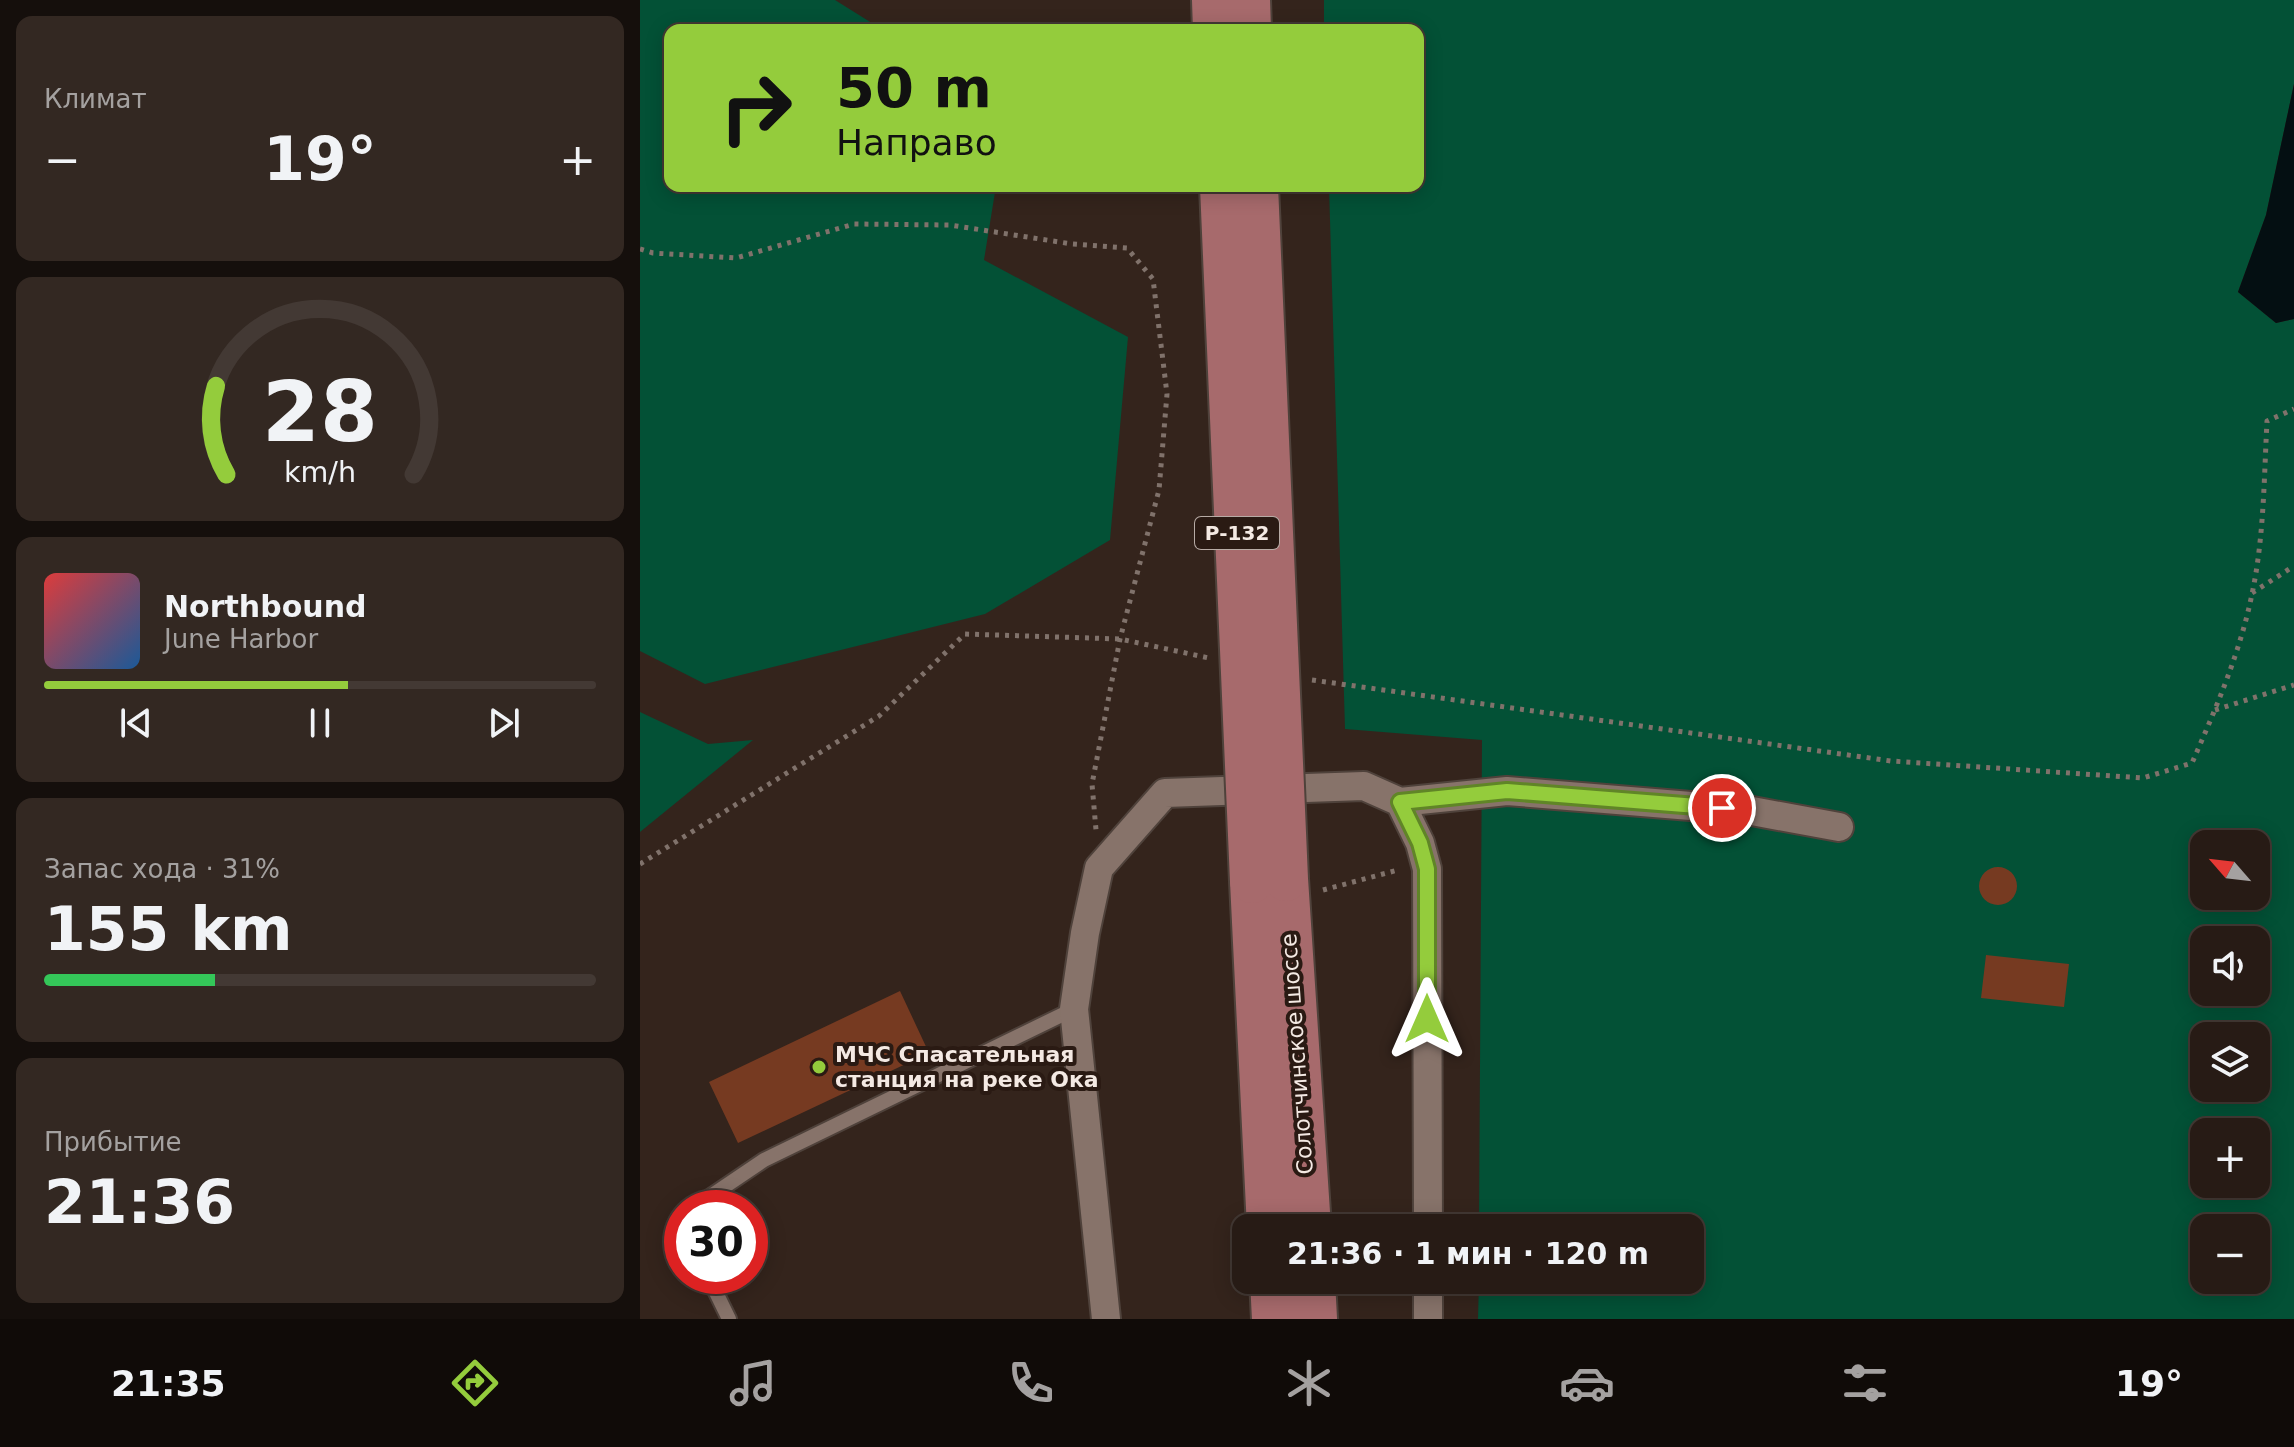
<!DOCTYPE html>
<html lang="ru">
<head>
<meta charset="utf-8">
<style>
	:root { --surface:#271b15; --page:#332822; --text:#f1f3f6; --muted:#a4a1a0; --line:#433934; --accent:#94cc3c }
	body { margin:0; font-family:"DejaVu Sans",sans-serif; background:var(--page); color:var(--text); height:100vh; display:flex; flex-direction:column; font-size:30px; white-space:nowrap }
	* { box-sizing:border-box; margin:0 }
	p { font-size:26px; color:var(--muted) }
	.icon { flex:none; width:44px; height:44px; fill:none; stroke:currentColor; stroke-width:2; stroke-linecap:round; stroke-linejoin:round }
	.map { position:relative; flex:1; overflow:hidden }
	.drawer { display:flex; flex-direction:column; gap:16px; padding:16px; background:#150f0c; width:640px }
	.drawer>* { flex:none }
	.guide { position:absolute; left:24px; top:24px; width:760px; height:168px; border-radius:16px; box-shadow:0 4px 20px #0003,0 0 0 2px var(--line); background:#94cc3c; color:#111; overflow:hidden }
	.needle { width:52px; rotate:298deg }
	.controls { position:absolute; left:1550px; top:830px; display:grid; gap:16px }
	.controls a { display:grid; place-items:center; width:80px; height:80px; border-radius:16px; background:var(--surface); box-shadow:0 4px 20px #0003,0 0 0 2px var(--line); font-size:40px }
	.speed { position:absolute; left:24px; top:1190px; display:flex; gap:16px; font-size:40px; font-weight:700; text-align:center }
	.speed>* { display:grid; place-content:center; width:104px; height:104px; border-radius:50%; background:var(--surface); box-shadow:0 4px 20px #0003,0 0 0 2px var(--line); line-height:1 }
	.speed .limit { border:12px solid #d22; background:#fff; color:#111 }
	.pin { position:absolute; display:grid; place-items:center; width:68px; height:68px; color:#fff; margin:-34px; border:4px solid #fff; border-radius:50%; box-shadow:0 2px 8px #0007 }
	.me { position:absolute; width:88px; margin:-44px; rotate:0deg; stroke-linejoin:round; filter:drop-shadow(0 0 6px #0008) }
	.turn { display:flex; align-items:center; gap:28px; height:168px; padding:0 40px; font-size:36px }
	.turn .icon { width:104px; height:104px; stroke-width:2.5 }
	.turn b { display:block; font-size:56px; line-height:68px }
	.big { font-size:60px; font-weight:600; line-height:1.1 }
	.drawer .tile { flex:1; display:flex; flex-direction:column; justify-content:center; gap:12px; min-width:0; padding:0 28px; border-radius:16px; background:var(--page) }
	.drawer .dial { align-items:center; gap:0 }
	.dial svg { height:208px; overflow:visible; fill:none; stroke:var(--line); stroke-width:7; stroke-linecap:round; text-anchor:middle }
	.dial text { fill:var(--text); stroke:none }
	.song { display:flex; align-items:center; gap:24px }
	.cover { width:96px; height:96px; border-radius:12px; background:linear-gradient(135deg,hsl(0 70% 55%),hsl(210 70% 35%)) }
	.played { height:8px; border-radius:4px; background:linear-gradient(90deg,var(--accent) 55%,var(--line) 55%) }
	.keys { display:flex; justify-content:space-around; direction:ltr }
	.heat { display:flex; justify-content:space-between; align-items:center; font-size:44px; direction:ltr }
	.charge { height:12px; border-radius:6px; background:linear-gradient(90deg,#34c759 31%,var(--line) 0) }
	.trip { position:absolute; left:592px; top:1214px; width:472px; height:80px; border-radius:16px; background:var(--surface); box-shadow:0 4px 20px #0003,0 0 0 2px var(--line); font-weight:600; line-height:80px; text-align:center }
	.tabs { display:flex; height:128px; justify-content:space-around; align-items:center; background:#100b08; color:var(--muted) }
	.tabs .icon { width:56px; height:56px }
	.tabs .on { color:var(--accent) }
	.tabs b { font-size:36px; color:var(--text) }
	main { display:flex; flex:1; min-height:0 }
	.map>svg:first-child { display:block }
	.green { fill:#035136; fill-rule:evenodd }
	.water { fill:#040f12 }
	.building { fill:#763a21 }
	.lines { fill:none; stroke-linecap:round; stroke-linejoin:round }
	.service-casing { stroke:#4f423b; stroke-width:18 }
	.minor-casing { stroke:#4f423b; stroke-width:32 }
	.primary-casing { stroke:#4f423b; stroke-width:48 }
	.path { stroke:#80726b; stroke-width:5; stroke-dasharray:4 6; stroke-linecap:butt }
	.service { stroke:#87736a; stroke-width:14 }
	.minor { stroke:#87736a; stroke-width:28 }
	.primary { stroke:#a76a6c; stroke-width:44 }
	.primary-bridge-casing { stroke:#4f423b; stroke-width:48; stroke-linecap:butt }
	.primary-bridge { stroke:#a76a6c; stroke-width:44 }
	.route-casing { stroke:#608527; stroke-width:20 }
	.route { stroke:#94cc3c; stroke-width:14 }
	.poi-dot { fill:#94cc3c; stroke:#2a1a13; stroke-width:3 }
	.labels { text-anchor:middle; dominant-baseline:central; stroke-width:8; stroke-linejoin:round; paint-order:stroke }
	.shield { fill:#2a1a13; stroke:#b7aba5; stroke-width:2 }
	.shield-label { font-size:20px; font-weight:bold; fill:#f4e9e3 }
	.poi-label { font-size:22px; font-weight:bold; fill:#f4e9e3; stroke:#2a1a13; text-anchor:start }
	.street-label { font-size:22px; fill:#f4e9e3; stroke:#2a1a13 }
</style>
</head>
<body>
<main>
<section class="drawer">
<div class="tile"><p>Климат</p>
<div class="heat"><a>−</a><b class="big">19°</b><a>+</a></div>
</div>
<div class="tile dial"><svg viewBox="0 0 100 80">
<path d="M14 69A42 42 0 1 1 86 69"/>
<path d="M14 69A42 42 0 0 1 10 35" stroke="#94cc3c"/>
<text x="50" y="56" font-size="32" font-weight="700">28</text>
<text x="50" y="72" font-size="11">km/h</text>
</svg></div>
<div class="tile">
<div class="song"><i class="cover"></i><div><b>Northbound</b><p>June Harbor</p></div></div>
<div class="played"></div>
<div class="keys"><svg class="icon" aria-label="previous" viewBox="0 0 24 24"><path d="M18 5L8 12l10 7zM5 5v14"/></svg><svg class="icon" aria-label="pause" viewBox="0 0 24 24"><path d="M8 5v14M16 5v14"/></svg><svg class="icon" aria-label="next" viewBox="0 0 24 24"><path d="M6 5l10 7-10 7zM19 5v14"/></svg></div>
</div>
<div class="tile"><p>Запас хода · 31%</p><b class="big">155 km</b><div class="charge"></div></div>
<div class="tile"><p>Прибытие</p><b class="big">21:36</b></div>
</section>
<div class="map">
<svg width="1654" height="1319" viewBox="0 0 1654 1319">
	<rect width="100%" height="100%" fill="#34241c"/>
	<!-- green -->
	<path class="green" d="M 0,0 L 195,0 L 243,30 L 30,30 L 30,186 L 356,186 L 344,260 L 488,337 L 470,540 L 345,614 L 65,684 L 0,651 Z
		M 684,0 L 1654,0 L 1654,84 L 1626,215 L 1598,292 L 1636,323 L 1654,319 L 1654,1319 L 838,1319 L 839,1280 L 1050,1280 L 1050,1228 L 839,1228 L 842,740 L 705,729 L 689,186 L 778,186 L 778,30 L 684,30 ZM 1564,844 L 1616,844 L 1616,896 L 1564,896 ZM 1564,940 L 1616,940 L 1616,992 L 1564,992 ZM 1564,1036 L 1616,1036 L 1616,1088 L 1564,1088 ZM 1564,1132 L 1616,1132 L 1616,1184 L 1564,1184 ZM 1564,1228 L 1616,1228 L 1616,1280 L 1564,1280 Z
		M 0,712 L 68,744 L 113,740 L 0,832 Z"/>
	<!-- water -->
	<path class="water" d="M 1654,84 L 1654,319 L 1636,323 L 1598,292 L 1626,215 Z"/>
	<!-- building -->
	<path class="building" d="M1339 886a19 19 0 1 1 38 0a19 19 0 1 1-38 0Z
		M 1346,955 L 1429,964 L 1424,1007 L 1341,998 Z
		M 260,991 L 289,1053 L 98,1143 L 69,1082 Z"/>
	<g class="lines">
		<defs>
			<path id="service" d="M 53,1208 L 124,1160 L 434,1009
				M 42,1216 L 39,1217 L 42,1223
				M 68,1276 L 89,1319"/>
			<path id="minor" d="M 760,802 L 780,843 L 787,869 L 788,1228
				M 788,1280 L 788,1319
				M 466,1319 L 434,1009 L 445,933 L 459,868 L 525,793 L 724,786 L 760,802 L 867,791 L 1112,811 L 1199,827"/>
			<path id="primary" d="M 574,0 L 575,30
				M 608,0 L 609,30
				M 646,879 L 669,1228
				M 612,881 L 629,1228
				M 632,1280 L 634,1319
				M 673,1280 L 675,1319"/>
		</defs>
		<!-- service casing -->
		<use href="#service" class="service-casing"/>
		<!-- minor casing -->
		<use href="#minor" class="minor-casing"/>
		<!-- primary casing -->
		<use href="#primary" class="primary-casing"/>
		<!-- path -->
		<path class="path" d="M 0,249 L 13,253 L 96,258 L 214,224 L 310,225 L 432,244 L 487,248 L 513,279 L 527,394 L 519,490 L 480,639 L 452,784 L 456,830
			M 1612,593 L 1654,566
			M 672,680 L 1251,761 L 1503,778 L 1552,763 C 1576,708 1600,653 1612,594 C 1624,538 1624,478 1627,421 L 1654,409
			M 1575,710 L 1654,685
			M 0,864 L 239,716 L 325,634 L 480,639 L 569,658
			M 683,890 L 758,870"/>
		<!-- service -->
		<use href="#service" class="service"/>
		<!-- minor -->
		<use href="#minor" class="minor"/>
		<!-- primary -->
		<use href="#primary" class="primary"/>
		<defs>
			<path id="primary-bridge" d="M 582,186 L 612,881
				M 616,186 L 646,879"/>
		</defs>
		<!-- primary-bridge casing -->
		<use href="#primary-bridge" class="primary-bridge-casing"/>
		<!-- primary-bridge -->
		<use href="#primary-bridge" class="primary-bridge"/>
	</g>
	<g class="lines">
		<defs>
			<path id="route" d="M 787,1019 L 787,869 L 780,843 L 760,802 L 867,791 L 1082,808"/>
		</defs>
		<!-- route casing -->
		<use href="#route" class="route-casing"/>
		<!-- route -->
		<use href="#route" class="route"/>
	</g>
	<!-- markers -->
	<circle class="poi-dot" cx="179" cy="1067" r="8"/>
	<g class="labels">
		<!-- shield labels -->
		<rect class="shield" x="555" y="517" width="84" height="32" rx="6"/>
		<g class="shield-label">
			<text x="597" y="533">Р-132</text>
		</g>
		<!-- poi labels -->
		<g class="poi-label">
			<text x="195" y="1054">МЧС Спасательная<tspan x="195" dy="25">станция на реке Ока</tspan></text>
		</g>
		<!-- street labels -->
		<g class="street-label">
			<text transform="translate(657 1054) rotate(-94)">Солотчинское шоссе</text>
		</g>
	</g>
</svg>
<div class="controls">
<a><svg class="needle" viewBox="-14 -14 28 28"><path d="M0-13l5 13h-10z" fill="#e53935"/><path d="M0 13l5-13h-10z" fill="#a4a1a0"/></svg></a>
<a><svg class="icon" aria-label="sound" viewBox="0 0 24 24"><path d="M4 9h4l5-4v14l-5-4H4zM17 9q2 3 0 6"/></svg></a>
<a><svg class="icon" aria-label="layers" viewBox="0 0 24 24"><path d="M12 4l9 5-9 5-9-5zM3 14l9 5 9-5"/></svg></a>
<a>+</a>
<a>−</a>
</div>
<div class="speed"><div class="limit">30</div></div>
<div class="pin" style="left:1082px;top:808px;background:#d93025"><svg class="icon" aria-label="arrive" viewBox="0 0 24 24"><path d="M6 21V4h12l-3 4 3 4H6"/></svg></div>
<svg class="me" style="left:787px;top:1019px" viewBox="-20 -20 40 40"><path d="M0-17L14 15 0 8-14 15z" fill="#94cc3c" stroke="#fff" stroke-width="4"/></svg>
<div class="trip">21:36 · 1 мин · 120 m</div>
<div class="guide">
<div class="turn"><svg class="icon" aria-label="right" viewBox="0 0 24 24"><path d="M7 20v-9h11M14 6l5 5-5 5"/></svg><div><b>50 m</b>Направо</div></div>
</div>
</div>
</main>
<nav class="tabs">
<b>21:35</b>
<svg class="icon on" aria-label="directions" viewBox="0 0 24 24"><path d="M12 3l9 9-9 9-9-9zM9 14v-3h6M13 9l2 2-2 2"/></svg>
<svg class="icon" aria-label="music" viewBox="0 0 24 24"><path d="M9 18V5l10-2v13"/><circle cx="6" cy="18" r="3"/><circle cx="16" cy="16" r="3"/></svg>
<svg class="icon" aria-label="phone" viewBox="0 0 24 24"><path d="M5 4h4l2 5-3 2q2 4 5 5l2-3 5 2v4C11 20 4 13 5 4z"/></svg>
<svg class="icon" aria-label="climate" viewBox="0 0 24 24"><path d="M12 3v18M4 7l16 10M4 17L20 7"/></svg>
<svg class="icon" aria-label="car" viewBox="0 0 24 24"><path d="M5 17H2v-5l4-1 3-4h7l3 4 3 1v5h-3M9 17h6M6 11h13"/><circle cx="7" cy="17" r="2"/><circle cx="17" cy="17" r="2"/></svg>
<svg class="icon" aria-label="filters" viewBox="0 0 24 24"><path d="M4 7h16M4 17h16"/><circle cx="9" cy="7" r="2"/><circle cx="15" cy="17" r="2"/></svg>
<b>19°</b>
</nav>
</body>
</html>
